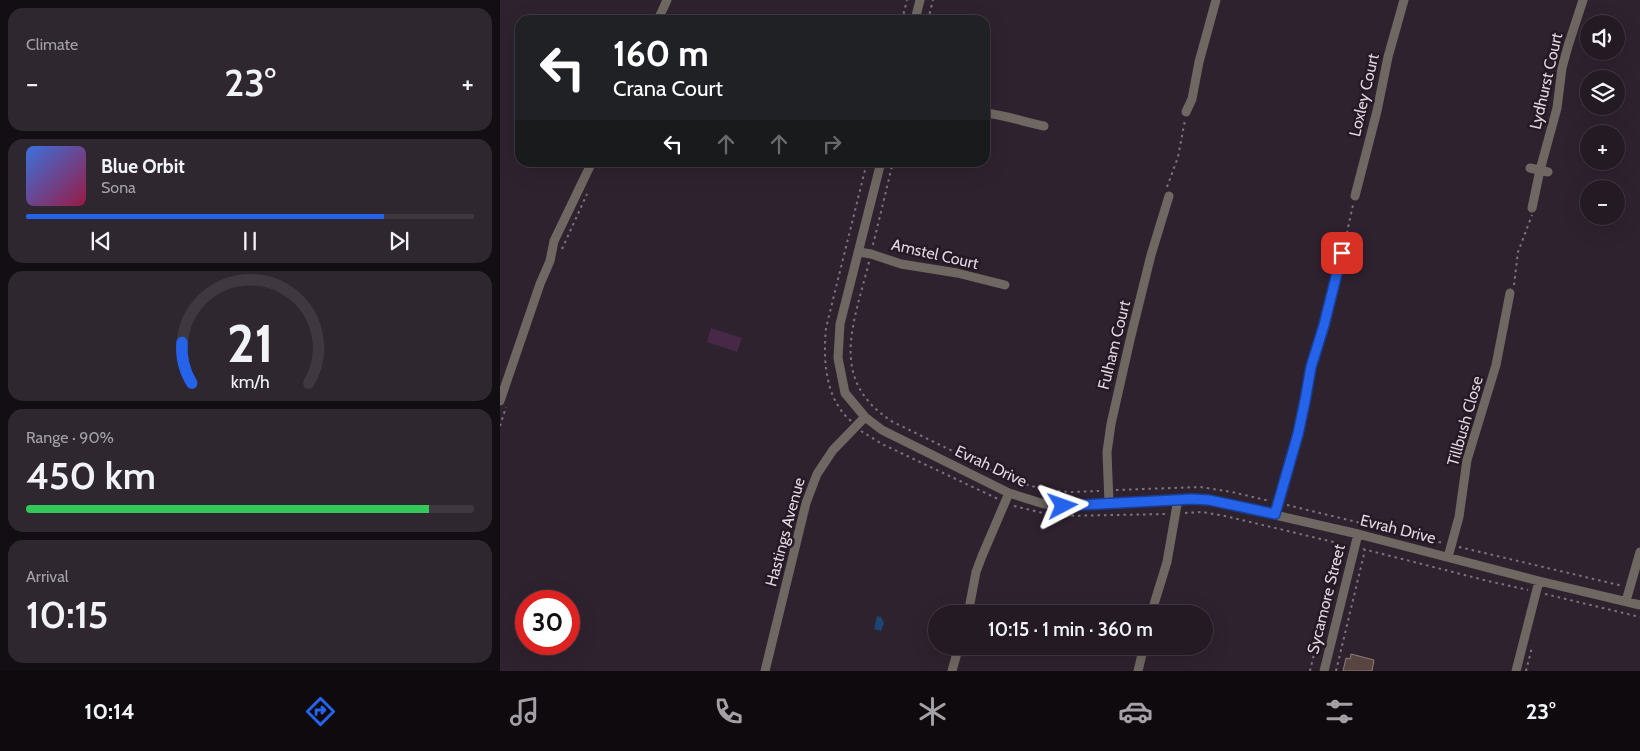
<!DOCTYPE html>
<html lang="en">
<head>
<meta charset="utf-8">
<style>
	:root { --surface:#231a23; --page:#2f2730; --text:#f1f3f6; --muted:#a3a1a6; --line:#403841; --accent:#2563eb }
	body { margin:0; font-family:Cabin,sans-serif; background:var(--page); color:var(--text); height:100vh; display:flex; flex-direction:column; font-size:19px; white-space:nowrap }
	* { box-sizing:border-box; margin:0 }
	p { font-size:16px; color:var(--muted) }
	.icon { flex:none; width:28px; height:28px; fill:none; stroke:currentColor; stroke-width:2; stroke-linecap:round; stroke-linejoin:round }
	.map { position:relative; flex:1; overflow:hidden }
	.panel { display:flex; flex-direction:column; gap:8px; padding:8px; background:#130e13; width:500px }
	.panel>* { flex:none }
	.banner { position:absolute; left:15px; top:15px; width:475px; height:152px; border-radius:15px; box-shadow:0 5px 20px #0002,0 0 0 1px var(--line); background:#202124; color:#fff; overflow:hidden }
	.fabs { position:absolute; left:1080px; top:15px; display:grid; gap:10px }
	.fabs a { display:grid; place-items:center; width:45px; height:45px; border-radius:50%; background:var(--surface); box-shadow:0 5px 20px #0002,0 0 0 1px var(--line); font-size:25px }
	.speed { position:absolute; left:15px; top:590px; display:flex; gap:10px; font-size:25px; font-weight:700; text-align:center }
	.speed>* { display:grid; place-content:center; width:65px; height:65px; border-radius:50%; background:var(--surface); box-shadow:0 5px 20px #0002,0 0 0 1px var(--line); line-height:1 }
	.speed .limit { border:8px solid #d22; background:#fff; color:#111 }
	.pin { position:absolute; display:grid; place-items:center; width:42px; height:42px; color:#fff; margin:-21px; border-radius:10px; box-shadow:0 2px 8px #0006 }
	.me { position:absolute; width:55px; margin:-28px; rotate:86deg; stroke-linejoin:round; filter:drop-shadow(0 0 4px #0008) }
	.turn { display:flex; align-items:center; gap:18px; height:105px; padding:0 15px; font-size:22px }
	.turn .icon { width:65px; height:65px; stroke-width:2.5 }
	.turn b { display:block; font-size:35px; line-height:42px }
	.lanes { display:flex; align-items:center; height:48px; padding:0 15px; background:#0003; justify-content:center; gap:25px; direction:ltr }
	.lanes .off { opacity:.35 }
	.big { font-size:38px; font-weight:600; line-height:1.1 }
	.panel .widget { flex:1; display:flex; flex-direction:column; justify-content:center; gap:8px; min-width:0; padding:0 18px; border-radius:15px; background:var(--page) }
	.panel .dial { align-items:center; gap:0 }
	.dial svg { height:130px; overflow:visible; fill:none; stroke:var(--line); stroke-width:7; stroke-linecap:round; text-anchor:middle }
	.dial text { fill:var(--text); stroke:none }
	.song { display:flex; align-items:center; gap:15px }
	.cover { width:60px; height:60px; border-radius:8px; background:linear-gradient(135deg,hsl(220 70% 55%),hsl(340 70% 35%)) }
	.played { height:5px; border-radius:2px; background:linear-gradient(90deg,var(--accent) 80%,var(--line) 80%) }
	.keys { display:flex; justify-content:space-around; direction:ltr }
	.heat { display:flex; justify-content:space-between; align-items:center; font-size:28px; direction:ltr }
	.charge { height:8px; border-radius:4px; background:linear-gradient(90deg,#34c759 90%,var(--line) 0) }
	.trip { position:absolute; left:428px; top:605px; width:285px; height:50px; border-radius:25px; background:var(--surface); box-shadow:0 5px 20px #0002,0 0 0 1px var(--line); font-weight:600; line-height:50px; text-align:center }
	.tab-bar { display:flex; height:80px; justify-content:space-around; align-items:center; background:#0e0a0e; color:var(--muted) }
	.tab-bar .icon { width:35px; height:35px }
	.tab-bar .selected { color:var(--accent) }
	.tab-bar b { font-size:22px; color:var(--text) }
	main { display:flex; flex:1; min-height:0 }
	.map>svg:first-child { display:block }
	.green { fill:#482847 }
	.water { fill:#1b4572 }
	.building { fill:#584440; stroke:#927b77 }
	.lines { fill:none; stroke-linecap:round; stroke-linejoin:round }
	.path { stroke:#7e737d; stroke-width:2; stroke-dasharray:2.5 4; stroke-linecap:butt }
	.minor { stroke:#6f6862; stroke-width:9 }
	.route-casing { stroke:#184099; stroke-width:12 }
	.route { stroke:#2563eb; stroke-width:9 }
	.labels { text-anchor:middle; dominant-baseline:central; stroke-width:5; stroke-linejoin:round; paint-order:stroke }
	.street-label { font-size:16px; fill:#dfd6de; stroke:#251925 }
</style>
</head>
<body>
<main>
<section class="panel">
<div class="widget"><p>Climate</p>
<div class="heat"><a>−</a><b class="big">23°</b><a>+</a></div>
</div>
<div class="widget">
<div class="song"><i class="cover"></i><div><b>Blue Orbit</b><p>Sona</p></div></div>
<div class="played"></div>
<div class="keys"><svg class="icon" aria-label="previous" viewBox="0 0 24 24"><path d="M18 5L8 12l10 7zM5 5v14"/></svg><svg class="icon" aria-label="pause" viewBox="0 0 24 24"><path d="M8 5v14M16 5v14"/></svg><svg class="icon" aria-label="next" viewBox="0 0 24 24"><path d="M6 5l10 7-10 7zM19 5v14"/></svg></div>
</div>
<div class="widget dial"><svg viewBox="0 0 100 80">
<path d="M14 69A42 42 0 1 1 86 69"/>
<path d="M14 69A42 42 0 0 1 8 44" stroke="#2563eb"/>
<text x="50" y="56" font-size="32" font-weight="700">21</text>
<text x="50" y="72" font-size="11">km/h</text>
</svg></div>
<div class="widget"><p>Range · 90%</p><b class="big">450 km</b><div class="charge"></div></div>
<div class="widget"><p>Arrival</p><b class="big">10:15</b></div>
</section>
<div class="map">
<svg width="1140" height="671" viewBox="0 0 1140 671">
	<rect width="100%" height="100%" fill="#2f222f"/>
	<!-- green -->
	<path class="green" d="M 211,328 L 242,338 L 237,352 L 207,342 Z"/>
	<!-- water -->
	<path class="water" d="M 377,616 L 381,617 L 384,623 L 381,631 L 374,629 Z"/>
	<!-- building -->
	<path class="building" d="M 851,654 L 874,660 L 872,671 L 843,671 L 846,658 L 850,659 Z"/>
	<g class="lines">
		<!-- path -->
		<path class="path" d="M 402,20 L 407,0
			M 428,20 L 433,0
			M 667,187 L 678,157 L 685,120
			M 373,245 L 393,162
			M 844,246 L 853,205
			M 62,249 L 87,194
			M 369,262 C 354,324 327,380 393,422 L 508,478 L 531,486 L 549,490 L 571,492 L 599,491
			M 1014,285 L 1018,252 L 1032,215
			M 351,421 C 325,399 323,360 326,328 L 367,162
			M 0,426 L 6,407
			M 361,431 L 382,444 L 498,499
			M 616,490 L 700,487 L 732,492 L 770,501
			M 787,505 L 943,543
			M 514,506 L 543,513
			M 685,513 L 702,512 L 725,516 L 846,545
			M 565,516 L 668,514
			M 959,547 L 1123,586
			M 863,549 L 988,581 L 1028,590
			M 1045,594 L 1140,617
			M 810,671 L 840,545
			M 836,671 L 865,550
			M 1026,671 L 1032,647"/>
		<!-- minor -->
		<path class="minor" d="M 158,20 L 167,0
			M 415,20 L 420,0
			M 686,112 L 692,99 L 699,62 L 716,0
			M 485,113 C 505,115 524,122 544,126
			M 381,162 L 340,324 L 338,358 L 345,393 L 365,417 L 382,430 L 509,493 L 544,504 L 563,506 L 678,499 L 709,500 L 858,534 L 1039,581 L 1140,605
			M 1030,168 L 1048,172
			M 855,196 L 877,111 L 888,57 L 904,0
			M 1032,208 L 1040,170 L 1057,108 L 1062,68 L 1068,46 L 1083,0
			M 359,252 L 371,254 L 401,264 L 457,273 L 505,285
			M 0,401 L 40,284 L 50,261 L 54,241 L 92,162
			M 609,503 L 607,452 L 611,424 L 630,340 L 651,255 L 669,196
			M 775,514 L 798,434 L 805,401 L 811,367 L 824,325 L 842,253
			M 948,557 L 959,517 L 967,460 L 996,365 L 1010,293
			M 1126,601 L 1140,552
			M 468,614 L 476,572 L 482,556 L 509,493
			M 651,614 L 667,562 L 678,499
			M 265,671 L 306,503 L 317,474 L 333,450 L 365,417
			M 452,671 L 459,646
			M 638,671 L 644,646
			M 824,671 L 858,534
			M 1016,671 L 1039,581"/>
	</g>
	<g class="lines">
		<defs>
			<path id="route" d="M 563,506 L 692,499 L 709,500 L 775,514 L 798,434 L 805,401 L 811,367 L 824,325 L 842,253"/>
		</defs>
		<!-- route casing -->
		<use href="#route" class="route-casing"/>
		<!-- route -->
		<use href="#route" class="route"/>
	</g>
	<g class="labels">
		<!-- street labels -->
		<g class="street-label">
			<text transform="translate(1046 81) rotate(-77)">Lydhurst Court</text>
			<text transform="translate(864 95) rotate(-77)">Loxley Court</text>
			<text transform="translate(435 254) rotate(13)">Amstel Court</text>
			<text transform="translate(614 345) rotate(-76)">Fulham Court</text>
			<text transform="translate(965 421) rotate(-74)">Tillbush Close</text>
			<text transform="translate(491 466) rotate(25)">Evrah Drive</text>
			<text transform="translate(898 529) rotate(14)">Evrah Drive</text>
			<text transform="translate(285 532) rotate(-75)">Hastings Avenue</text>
			<text transform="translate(826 599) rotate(-76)">Sycamore Street</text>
		</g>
	</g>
</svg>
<div class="fabs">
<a><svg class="icon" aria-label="sound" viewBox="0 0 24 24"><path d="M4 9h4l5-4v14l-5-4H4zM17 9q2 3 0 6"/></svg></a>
<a><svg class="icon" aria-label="layers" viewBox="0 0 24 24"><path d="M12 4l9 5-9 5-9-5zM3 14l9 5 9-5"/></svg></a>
<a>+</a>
<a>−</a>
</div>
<div class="speed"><div class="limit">30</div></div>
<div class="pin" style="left:842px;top:253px;background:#d93025"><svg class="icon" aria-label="arrive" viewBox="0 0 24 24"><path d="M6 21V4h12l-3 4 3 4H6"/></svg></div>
<svg class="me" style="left:563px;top:506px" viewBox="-20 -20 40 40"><path d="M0-17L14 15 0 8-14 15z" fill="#2563eb" stroke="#fff" stroke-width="4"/></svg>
<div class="trip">10:15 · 1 min · 360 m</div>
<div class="banner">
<div class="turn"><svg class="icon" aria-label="left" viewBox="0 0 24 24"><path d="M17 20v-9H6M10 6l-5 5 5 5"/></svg><div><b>160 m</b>Crana Court</div></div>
<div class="lanes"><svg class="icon" aria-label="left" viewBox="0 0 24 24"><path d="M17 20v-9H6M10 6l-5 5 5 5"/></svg><svg class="icon off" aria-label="ahead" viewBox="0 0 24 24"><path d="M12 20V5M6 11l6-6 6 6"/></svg><svg class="icon off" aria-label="ahead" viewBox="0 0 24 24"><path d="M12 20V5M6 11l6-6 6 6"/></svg><svg class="icon off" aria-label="right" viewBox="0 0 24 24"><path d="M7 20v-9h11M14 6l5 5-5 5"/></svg></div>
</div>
</div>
</main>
<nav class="tab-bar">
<b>10:14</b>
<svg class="icon selected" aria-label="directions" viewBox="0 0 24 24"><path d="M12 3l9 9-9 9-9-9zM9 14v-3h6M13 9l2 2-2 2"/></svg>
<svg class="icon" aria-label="music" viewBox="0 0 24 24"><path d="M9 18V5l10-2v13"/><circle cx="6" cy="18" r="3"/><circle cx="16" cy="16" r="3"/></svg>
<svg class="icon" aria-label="phone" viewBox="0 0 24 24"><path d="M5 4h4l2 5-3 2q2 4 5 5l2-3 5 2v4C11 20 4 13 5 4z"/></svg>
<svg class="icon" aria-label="climate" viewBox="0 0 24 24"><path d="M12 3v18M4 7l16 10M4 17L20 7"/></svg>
<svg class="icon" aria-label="car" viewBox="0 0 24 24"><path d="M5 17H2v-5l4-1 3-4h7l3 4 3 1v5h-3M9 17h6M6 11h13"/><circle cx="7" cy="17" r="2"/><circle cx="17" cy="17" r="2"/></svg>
<svg class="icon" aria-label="filters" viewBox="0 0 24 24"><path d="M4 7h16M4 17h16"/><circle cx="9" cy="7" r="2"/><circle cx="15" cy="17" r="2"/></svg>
<b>23°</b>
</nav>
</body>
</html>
